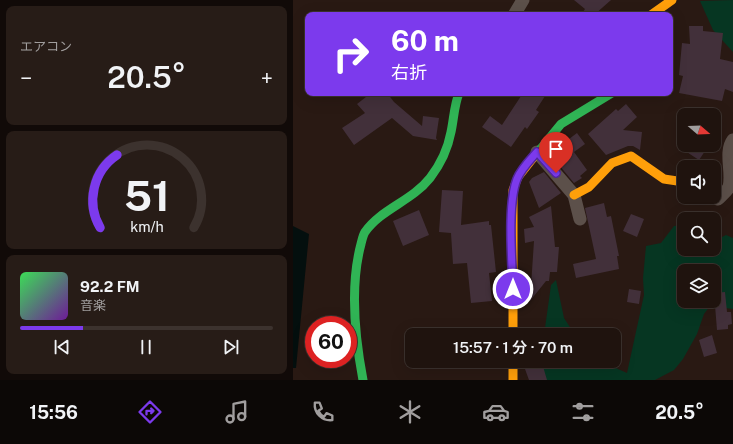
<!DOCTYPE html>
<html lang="ja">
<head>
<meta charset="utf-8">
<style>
	:root { --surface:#1f130e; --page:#271c17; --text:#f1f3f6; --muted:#a19e9e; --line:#3c322e; --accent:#7c3aed }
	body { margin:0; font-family:"Public Sans","Noto Sans JP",sans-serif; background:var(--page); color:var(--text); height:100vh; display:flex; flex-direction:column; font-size:15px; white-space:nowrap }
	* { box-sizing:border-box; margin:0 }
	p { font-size:13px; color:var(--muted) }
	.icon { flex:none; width:22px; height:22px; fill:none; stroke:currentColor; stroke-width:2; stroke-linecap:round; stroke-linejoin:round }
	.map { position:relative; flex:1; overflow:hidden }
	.side { display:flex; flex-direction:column; gap:6px; padding:6px; background:#110a08; width:293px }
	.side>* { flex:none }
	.guide { position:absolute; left:12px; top:12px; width:368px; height:84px; border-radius:8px; box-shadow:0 4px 16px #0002,0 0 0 1px var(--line); background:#7c3aed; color:#fff; overflow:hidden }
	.needle { width:26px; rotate:109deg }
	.buttons { position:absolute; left:384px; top:108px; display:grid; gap:8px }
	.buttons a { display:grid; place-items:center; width:44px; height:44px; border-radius:8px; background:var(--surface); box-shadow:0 4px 16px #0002,0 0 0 1px var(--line); font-size:20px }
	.speed { position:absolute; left:12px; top:316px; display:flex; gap:8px; font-size:20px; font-weight:700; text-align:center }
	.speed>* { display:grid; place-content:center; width:52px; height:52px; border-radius:50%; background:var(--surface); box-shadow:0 4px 16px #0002,0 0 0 1px var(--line); line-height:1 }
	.speed .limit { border:6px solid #d22; background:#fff; color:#111 }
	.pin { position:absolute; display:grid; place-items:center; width:34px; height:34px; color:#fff; margin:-41px -17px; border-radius:50% 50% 50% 0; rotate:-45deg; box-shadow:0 0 4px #0007 }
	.pin .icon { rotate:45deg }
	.me { position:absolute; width:44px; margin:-22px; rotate:0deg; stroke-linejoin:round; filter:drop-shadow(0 0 3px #0008) }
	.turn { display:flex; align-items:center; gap:14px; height:84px; padding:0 20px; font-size:18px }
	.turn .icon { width:52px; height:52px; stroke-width:2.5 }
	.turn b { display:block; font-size:28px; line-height:34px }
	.big { font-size:30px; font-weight:600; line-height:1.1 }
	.side .tile { flex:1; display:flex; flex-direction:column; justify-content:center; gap:6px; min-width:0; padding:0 14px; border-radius:8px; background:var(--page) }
	.side .dial { align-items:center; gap:0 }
	.dial svg { height:104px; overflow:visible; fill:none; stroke:var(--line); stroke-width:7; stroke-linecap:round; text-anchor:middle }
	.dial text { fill:var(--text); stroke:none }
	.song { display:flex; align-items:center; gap:12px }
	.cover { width:48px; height:48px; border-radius:6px; background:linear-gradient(135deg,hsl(130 70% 55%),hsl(280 70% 35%)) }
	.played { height:4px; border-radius:2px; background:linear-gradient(90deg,var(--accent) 25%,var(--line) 25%) }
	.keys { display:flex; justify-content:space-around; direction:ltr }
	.heat { display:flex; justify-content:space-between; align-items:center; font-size:22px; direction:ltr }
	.trip { position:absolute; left:112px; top:328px; width:216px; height:40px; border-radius:8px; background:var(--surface); box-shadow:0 4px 16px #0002,0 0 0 1px var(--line); font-weight:600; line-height:40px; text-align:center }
	.tabs { display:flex; height:64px; justify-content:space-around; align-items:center; background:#0c0806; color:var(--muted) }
	.tabs .icon { width:28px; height:28px }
	.tabs .on { color:var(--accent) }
	.tabs b { font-size:18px; color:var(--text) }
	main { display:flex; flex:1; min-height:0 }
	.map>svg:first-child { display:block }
	.green { fill:#063622; fill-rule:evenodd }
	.water { fill:#040f0e }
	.building { fill:#42303a }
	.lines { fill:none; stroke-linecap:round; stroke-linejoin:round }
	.street { stroke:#5c504a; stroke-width:13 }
	.fast { stroke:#30b455; stroke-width:9 }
	.slow { stroke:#ff9f0a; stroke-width:9 }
	.route-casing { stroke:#51269a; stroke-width:10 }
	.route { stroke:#7c3aed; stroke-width:7 }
</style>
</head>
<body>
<main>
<section class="side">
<div class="tile"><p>エアコン</p>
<div class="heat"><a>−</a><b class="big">20.5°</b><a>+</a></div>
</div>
<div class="tile dial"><svg viewBox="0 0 100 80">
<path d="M14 69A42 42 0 1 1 86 69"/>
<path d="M14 69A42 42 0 0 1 27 13" stroke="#7c3aed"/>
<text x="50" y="56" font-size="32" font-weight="700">51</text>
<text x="50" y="72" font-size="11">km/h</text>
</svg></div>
<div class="tile">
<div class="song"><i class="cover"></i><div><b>92.2 FM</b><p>音楽</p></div></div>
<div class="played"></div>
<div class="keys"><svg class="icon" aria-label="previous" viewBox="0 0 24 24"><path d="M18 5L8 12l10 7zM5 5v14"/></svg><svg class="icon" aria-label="pause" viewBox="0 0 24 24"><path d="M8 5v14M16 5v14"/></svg><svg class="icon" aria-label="next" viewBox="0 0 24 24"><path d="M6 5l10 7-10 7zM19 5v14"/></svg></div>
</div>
</section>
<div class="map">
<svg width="440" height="380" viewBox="0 0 440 380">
	<rect width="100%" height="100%" fill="#291913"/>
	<!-- green -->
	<path class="green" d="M 440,0 L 440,52 L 420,30 L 407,1 Z
		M 391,225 L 391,249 L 421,249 L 421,241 L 433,235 L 440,238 L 440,309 L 417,306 L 411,314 L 404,334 L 390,359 L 381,370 L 362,380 L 252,380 L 249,361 L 307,361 L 334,373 L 351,295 L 350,278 L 353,246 L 368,243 L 381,226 ZM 391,271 L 421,271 L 421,301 L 391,301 Z
		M 263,280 L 271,318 L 282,335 L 251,335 L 258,285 Z"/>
	<!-- water -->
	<path class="water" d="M 0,226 L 16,234 L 3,368 L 0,368 Z"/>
	<!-- building -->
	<path class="building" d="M 281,0 L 318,0 L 301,15 L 288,15 L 292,9 Z
		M 396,26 L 410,26 L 410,31 L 430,33 L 427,59 L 440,62 L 440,92 L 432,89 L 429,101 L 386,93 L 390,76 L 386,75 L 389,43 L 397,44 Z
		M 78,93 L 94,93 L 101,102 L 129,126 L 130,116 L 146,118 L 143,138 L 144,140 L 120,136 L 99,118 L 61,145 L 49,128 L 72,113 L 64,104 Z
		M 230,93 L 254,93 L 243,110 L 246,112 L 234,129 L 232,127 L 218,147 L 189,127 L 197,116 L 209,125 Z
		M 333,104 L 344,117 L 330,130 L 349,132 L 347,150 L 340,146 L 335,146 L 313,155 L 295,134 L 323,109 L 325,111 Z
		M 284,133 L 292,144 L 281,152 L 294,170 L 287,176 L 289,178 L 281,183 L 266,165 L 267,164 L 263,159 L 269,155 L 264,148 Z
		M 383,145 L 416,145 L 406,160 Z
		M 251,172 L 268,193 L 246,208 L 236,182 L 239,178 Z
		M 149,190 L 170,191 L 168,225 L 196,221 L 196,225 L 198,225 L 203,272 L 196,273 L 199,301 L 178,303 L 174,263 L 160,264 L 158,233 L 146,232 Z
		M 311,203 L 314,217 L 318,216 L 326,256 L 324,256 L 326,269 L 283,278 L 280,264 L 303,259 L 292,208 Z
		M 258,206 L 262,247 L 266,247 L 264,272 L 257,272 L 256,281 L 253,281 L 237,301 L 241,241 L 232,243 L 231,229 L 241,227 L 236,217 Z
		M 126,210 L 136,235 L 110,246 L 100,221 Z
		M 338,214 L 351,219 L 344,237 L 330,231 Z
		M 336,289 L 348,291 L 346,304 L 334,302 Z
		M 432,292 L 434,312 L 438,312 L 439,324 L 435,325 L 435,329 L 424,330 L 421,293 Z
		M 419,335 L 424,353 L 411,357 L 406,340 Z
		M 249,363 L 254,380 L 236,380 L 232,369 Z"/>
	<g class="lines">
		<!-- street -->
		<path class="street" d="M 221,15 L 230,0
			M 244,152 L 281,195 L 287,219
			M 419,197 L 425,199 C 429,195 434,191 436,187 C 440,173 431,152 440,140"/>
		<!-- fast -->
		<path class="fast" d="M 240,158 L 268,124 L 319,93
			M 70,380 C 62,338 57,285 68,244 C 69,240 70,235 72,232 C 88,209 119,201 137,178 C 147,165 155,148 158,132 C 161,118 161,106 166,93"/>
		<!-- slow -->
		<path class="slow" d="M 358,15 L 379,0
			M 281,195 L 296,187 L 319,163 L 338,156 L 371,179 L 391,182
			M 220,335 L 220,190 L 225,177 L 240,158
			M 220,361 L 220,380"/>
	</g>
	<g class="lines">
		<defs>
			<path id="route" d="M 220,289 C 219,261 214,204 224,179 C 228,169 237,160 244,152 L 263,173"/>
		</defs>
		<!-- route casing -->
		<use href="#route" class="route-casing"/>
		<!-- route -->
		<use href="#route" class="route"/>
	</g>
</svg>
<div class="buttons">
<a><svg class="needle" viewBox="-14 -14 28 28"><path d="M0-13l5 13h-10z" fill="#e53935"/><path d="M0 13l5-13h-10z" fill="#a19e9e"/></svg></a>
<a><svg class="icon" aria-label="sound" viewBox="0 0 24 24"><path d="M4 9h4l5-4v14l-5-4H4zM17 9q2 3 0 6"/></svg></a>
<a><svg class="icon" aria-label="search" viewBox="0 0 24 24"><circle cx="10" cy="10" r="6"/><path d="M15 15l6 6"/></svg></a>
<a><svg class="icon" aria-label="layers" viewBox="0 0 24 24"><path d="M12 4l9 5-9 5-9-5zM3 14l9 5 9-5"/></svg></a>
</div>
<div class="speed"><div class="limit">60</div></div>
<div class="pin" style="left:263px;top:173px;background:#d93025"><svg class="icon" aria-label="arrive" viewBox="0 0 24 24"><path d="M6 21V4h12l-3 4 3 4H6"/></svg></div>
<svg class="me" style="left:220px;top:289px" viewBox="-20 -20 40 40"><circle r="17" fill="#7c3aed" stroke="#fff" stroke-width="3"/><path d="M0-11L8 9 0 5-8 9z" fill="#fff"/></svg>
<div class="trip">15:57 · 1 分 · 70 m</div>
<div class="guide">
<div class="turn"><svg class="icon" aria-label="right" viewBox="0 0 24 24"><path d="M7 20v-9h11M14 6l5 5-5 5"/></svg><div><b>60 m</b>右折</div></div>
</div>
</div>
</main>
<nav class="tabs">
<b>15:56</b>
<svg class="icon on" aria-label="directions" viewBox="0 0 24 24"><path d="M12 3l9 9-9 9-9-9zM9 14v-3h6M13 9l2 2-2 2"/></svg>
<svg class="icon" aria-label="music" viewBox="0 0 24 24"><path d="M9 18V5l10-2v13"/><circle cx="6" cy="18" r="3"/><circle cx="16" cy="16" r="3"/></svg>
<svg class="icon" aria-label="phone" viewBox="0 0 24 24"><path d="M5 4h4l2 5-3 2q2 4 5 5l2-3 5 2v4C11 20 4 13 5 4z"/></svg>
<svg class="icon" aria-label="climate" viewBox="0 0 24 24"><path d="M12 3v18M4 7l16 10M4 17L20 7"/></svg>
<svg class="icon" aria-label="car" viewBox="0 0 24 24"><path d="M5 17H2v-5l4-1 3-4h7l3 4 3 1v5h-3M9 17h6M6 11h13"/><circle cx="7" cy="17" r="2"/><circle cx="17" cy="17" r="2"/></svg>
<svg class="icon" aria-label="filters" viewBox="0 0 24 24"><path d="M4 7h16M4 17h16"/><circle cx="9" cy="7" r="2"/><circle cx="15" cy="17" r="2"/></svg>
<b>20.5°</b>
</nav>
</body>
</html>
